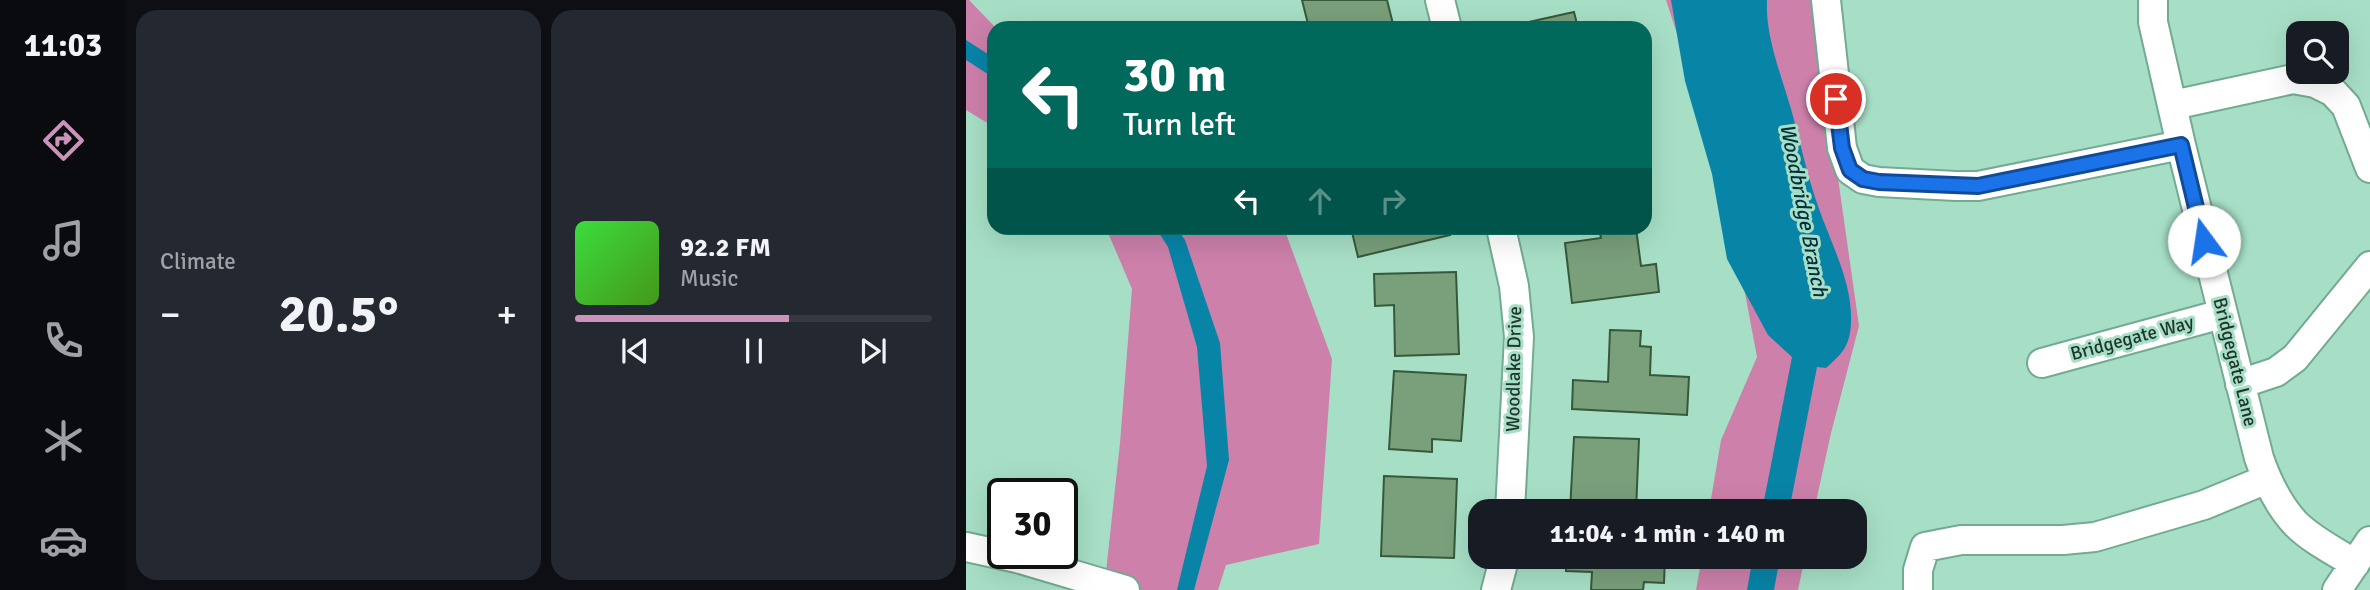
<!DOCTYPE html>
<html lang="en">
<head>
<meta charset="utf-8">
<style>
	:root { --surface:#171b24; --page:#242831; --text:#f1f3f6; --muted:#9ea1a6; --line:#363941; --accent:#cb93ba }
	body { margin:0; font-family:Signika,sans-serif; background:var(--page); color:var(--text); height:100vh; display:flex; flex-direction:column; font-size:26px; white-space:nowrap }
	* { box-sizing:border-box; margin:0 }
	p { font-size:23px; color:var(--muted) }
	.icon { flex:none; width:38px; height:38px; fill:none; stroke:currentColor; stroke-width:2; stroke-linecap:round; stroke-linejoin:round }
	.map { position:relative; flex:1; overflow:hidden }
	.side { display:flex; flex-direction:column; gap:10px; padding:10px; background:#0d0f14; width:840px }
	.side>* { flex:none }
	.hud { position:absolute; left:21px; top:21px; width:665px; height:214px; border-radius:21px; box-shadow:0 7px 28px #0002; background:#00695c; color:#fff; overflow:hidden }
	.fabs { position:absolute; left:1320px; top:21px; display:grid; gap:14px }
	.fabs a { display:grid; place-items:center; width:63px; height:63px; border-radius:14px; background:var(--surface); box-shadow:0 7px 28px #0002; font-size:35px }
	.speed { position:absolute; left:21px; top:478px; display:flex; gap:14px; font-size:35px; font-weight:700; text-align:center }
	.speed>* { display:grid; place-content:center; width:91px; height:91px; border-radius:50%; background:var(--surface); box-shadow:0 7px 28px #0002; line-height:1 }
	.speed .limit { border:4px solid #111; border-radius:10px; background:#fff; color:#111 }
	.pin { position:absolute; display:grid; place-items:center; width:60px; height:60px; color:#fff; margin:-30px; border:4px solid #fff; border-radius:50%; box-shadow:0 2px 7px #0007 }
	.me { position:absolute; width:77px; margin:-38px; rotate:346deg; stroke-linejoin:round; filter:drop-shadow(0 0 5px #0008) }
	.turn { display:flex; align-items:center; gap:24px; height:147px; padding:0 21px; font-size:32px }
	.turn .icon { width:91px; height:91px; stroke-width:2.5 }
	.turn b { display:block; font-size:49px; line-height:60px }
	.lanes { display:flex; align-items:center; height:66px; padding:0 21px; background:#0003; justify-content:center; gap:35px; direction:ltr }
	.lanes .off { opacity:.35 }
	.big { font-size:52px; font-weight:700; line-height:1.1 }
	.side .widget { flex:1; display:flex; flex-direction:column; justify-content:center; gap:10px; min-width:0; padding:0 24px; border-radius:21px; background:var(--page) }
	.song { display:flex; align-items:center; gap:21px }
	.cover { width:84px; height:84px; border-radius:10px; background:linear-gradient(135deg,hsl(120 70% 55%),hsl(100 70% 35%)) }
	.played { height:7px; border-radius:4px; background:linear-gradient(90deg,var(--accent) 60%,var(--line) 60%) }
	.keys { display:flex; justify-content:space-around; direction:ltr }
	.heat { display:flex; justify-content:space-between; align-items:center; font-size:38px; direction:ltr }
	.side .tiles { flex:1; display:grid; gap:10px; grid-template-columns:repeat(2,1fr) }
	.trip { position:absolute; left:502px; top:499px; width:399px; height:70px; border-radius:21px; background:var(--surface); box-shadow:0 7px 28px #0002; font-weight:700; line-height:70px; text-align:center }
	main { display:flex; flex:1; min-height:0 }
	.tabs { display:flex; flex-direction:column; width:126px; justify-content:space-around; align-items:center; background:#090b0e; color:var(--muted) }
	.tabs .icon { width:49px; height:49px }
	.tabs .current { color:var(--accent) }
	.tabs b { font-size:32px; color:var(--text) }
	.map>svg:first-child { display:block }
	.forest { fill:#cc80aa }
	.water { fill:#0884a7 }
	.building { fill:#799f7b; stroke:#365939; stroke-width:2 }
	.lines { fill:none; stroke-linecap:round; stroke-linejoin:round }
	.minor-casing { stroke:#73aa92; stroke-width:32 }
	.minor { stroke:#fff; stroke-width:28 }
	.route-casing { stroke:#114b97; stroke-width:18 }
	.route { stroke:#1a73e8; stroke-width:12 }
	.labels { text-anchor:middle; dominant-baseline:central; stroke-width:6; stroke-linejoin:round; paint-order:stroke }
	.street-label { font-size:19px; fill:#1f352c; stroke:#a7dfc6 }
	.water-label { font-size:21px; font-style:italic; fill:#00303f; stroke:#a7dfc6 }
</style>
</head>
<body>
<main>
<nav class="tabs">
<b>11:03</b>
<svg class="icon current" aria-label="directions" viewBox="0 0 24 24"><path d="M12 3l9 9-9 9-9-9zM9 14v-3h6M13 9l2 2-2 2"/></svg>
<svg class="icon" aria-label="music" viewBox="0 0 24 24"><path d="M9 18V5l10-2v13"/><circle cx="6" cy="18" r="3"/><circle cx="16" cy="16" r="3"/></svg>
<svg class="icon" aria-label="phone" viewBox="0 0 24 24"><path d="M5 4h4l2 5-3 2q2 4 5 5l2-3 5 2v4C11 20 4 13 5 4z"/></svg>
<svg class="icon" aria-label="climate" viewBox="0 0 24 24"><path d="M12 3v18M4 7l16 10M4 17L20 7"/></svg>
<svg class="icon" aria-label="car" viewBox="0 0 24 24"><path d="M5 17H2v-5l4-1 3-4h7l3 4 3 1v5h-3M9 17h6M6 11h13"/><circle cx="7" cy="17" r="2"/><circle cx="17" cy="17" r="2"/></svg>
</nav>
<section class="side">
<div class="tiles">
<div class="widget"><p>Climate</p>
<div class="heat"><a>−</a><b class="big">20.5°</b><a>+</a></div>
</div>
<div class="widget">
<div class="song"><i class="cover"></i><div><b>92.2 FM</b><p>Music</p></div></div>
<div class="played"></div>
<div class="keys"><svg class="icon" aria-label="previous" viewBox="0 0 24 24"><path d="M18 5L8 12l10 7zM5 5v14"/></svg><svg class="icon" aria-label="pause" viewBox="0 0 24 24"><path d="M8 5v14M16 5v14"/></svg><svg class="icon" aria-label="next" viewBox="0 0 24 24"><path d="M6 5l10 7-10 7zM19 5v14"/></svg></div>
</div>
</div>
</section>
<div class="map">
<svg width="1404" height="590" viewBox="0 0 1404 590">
	<rect width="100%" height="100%" fill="#a7dfc6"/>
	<!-- forest -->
	<path class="forest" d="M 0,0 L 3,0 L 30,28 L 28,28 L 28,127 L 0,110 Z
		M 700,0 L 855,0 L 872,178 L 893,326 L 865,433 L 848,511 L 743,511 L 755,440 L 791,357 L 756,171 Z
		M 140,228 L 318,228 L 366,359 L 353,544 L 260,565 L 252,590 L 138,590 L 154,443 L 166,289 Z
		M 736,557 L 839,557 L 832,590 L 730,590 Z"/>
	<!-- water -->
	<path class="water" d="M 705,0 L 801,0 C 799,36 815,74 825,109 C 834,141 841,175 852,206 C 865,244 887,283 885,323 C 884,346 876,354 860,368 L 851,367 L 823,511 L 796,511 L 826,357 L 802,335 L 761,259 L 746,174 L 719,81 Z
		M 0,40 L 28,58 L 28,78 L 0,60 Z
		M 190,228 L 211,228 L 219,240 L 254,343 L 263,460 L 228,590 L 211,590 L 241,466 L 231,347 L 202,247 Z
		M 787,557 L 814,557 L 808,590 L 781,590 Z"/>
	<!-- building -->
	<path class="building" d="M 336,0 L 421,0 L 428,28 L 343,28 Z
		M 608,12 L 612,28 L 540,28 L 540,27 Z
		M 385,228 L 482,228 L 484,235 L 392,257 Z
		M 633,228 L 670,228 L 675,266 L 690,264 L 693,292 L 606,303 L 599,243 L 635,238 Z
		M 490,272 L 493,354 L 429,356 L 428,305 L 409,306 L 408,274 Z
		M 644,330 L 675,331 L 674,346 L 685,347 L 684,375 L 723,377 L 721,415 L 606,409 L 607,380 L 642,382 Z
		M 428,371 L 500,375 L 495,441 L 466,439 L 466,452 L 423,449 Z
		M 608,437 L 673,439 L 670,511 L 604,511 Z
		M 418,476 L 491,479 L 488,558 L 415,556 Z
		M 600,556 L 699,556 L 698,583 L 678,582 L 677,590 L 625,590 L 626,572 L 600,571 Z"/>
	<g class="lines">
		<defs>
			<path id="minor" d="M 474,0 L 481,28
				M 860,0 L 876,148 L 884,170 L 897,179 L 913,182 L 990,186 L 1012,186 L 1215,145
				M 1187,0 L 1187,22 L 1215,145 L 1293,458 C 1301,481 1313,506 1330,524 C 1346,540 1370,552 1389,564
				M 1207,105 L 1327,79 L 1349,83 L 1367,92 L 1380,106 L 1404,168
				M 535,228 L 548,286 L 553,337 L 544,511
				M 1076,363 L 1256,314
				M 1274,384 L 1310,372 L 1329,358 L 1404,266
				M 0,547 L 51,558 L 159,590
				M 530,590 L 539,556
				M 952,590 L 952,570 L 959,547 L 995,540 L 1097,540 L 1129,537 L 1238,505 L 1301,479
				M 1371,590 L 1404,541"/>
		</defs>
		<!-- minor casing -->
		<use href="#minor" class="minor-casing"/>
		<!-- minor -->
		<use href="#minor" class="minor"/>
	</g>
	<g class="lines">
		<defs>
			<path id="route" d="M 870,99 L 876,148 L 884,170 L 897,179 L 913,182 L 1012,186 L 1215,145 L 1238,241"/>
		</defs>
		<!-- route casing -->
		<use href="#route" class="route-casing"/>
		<!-- route -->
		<use href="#route" class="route"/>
	</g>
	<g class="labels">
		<!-- street labels -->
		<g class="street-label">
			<text transform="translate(1166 338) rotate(-15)">Bridgegate Way</text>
			<text transform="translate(1269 362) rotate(76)">Bridgegate Lane</text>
			<text transform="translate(548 369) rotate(-89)">Woodlake Drive</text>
		</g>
		<!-- water labels -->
		<g class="water-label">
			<text transform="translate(838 210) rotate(79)">Woodbridge Branch</text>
		</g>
	</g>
</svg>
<div class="fabs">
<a><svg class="icon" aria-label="search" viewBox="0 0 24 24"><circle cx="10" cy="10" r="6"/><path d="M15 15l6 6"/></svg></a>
</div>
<div class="speed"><div class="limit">30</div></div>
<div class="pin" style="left:870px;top:99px;background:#d93025"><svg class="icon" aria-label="arrive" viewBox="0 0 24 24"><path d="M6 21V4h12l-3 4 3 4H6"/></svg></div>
<svg class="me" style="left:1238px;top:241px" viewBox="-20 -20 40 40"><circle r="19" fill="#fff"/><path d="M0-13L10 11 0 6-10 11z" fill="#1a73e8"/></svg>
<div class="trip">11:04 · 1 min · 140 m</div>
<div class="hud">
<div class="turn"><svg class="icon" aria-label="left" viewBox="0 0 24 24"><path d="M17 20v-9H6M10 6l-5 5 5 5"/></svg><div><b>30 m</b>Turn left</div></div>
<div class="lanes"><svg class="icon" aria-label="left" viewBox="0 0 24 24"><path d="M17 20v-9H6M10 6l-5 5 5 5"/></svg><svg class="icon off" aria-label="ahead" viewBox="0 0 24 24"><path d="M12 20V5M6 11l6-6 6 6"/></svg><svg class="icon off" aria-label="right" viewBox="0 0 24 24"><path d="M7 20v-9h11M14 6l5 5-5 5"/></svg></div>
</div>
</div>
</main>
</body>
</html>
